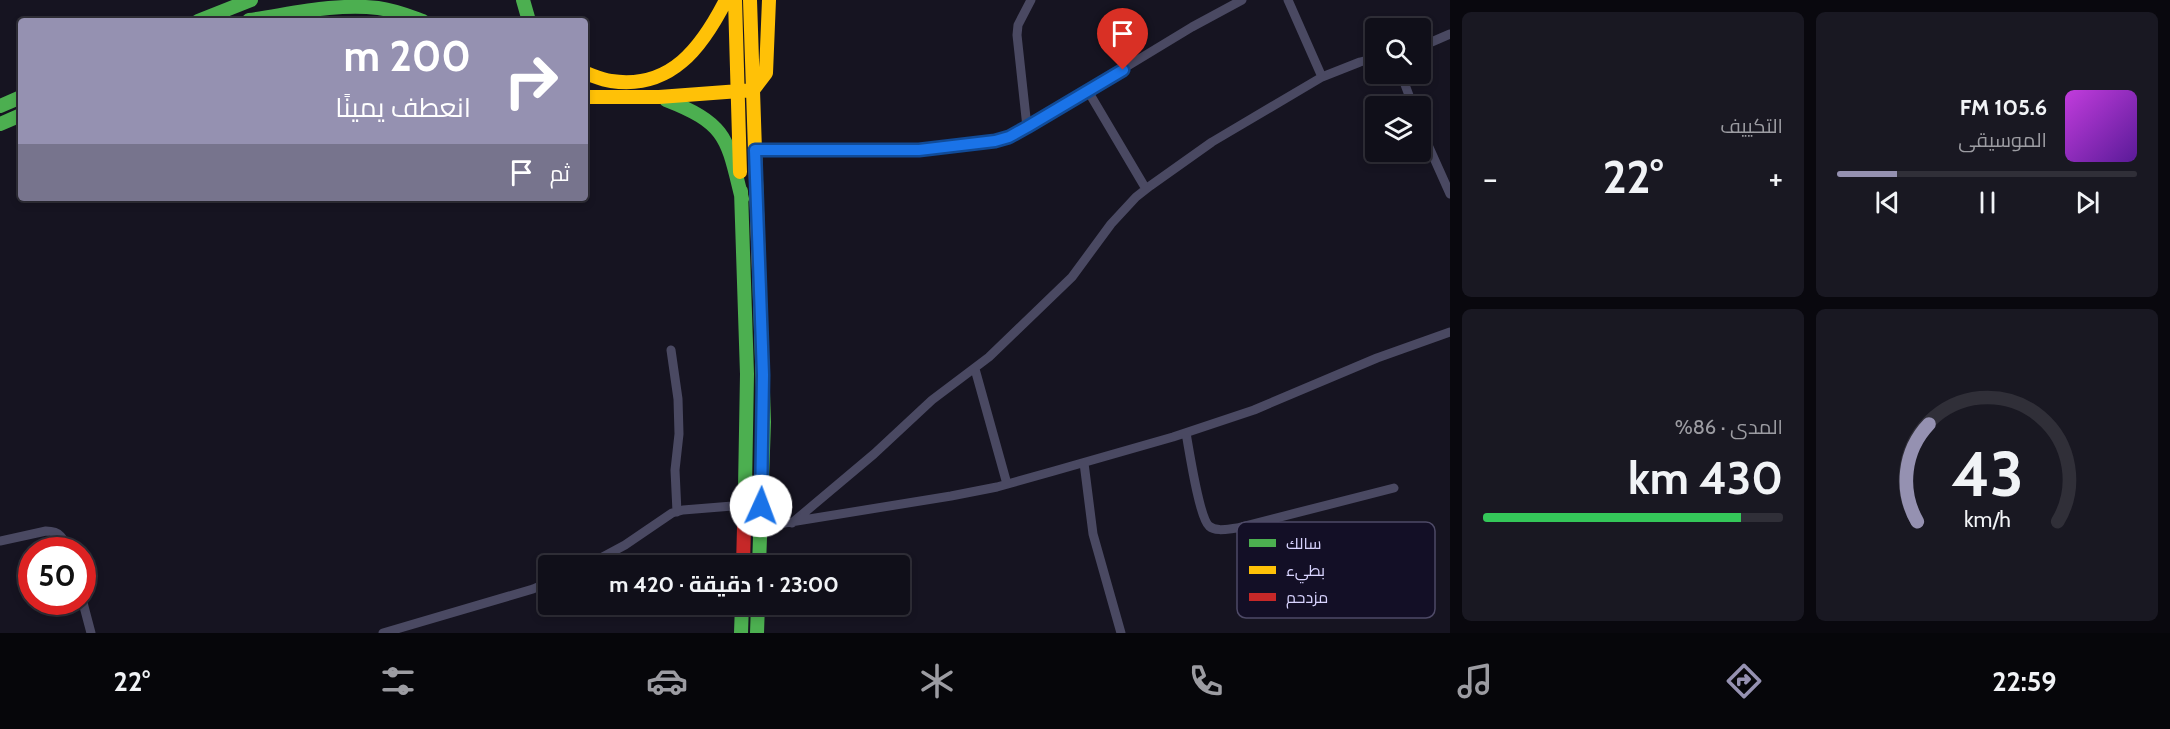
<!DOCTYPE html>
<html lang="ar">
<head>
<meta charset="utf-8">
<style>
	:root { --surface:#100f19; --page:#191822; --text:#f1f3f6; --muted:#9c9ca2; --line:#302f38; --accent:#9591b1 }
	body { margin:0; font-family:Cabin,Cairo,sans-serif; background:var(--page); color:var(--text); direction:rtl; height:100vh; display:flex; flex-direction:column; font-size:22px; white-space:nowrap }
	* { box-sizing:border-box; margin:0 }
	p { font-size:20px; color:var(--muted) }
	.icon { flex:none; width:33px; height:33px; fill:none; stroke:currentColor; stroke-width:2; stroke-linecap:round; stroke-linejoin:round }
	.map { position:relative; flex:1; overflow:hidden; direction:ltr }
	.panel { display:flex; flex-direction:column; gap:12px; padding:12px; background:#09080e; width:720px }
	.panel>* { flex:none }
	.top-card { position:absolute; left:18px; top:18px; width:570px; height:183px; border-radius:6px; box-shadow:0 3px 9px #0003,0 0 0 2px var(--line); direction:rtl; background:#9591b1; color:#fff; overflow:hidden }
	.fabs { position:absolute; left:1365px; top:18px; display:grid; gap:12px }
	.fabs a { display:grid; place-items:center; width:66px; height:66px; border-radius:6px; background:var(--surface); box-shadow:0 3px 9px #0003,0 0 0 2px var(--line); font-size:30px }
	.speed { position:absolute; left:18px; top:537px; display:flex; gap:12px; font-size:30px; font-weight:700; text-align:center }
	.speed>* { display:grid; place-content:center; width:78px; height:78px; border-radius:50%; background:var(--surface); box-shadow:0 3px 9px #0003,0 0 0 2px var(--line); line-height:1 }
	.speed .limit { border:9px solid #d22; background:#fff; color:#111 }
	.pin { position:absolute; display:grid; place-items:center; width:51px; height:51px; color:#fff; margin:-62px -26px; border-radius:50% 50% 50% 0; rotate:-45deg; box-shadow:0 0 6px #0007 }
	.pin .icon { rotate:45deg }
	.me { position:absolute; width:66px; margin:-33px; rotate:2deg; stroke-linejoin:round; filter:drop-shadow(0 0 4px #0008) }
	.turn { display:flex; align-items:center; gap:21px; height:126px; padding:0 18px; font-size:27px }
	.turn .icon { width:78px; height:78px; stroke-width:2.5 }
	.turn b { display:block; font-size:42px; line-height:51px }
	.then { display:flex; align-items:center; height:57px; padding:0 18px; background:#0003; gap:12px; font-size:22px }
	.big { font-size:45px; font-weight:700; line-height:1.1 }
	.panel .tile { flex:1; display:flex; flex-direction:column; justify-content:center; gap:9px; min-width:0; padding:0 21px; border-radius:9px; background:var(--page) }
	.panel .dial { align-items:center; gap:0 }
	.dial svg { height:156px; overflow:visible; fill:none; stroke:var(--line); stroke-width:7; stroke-linecap:round; text-anchor:middle }
	.dial text { fill:var(--text); stroke:none }
	.song { display:flex; align-items:center; gap:18px }
	.cover { width:72px; height:72px; border-radius:9px; background:linear-gradient(135deg,hsl(290 70% 55%),hsl(270 70% 35%)) }
	.played { height:6px; border-radius:3px; background:linear-gradient(90deg,var(--accent) 20%,var(--line) 20%) }
	.keys { display:flex; justify-content:space-around; direction:ltr }
	.heat { display:flex; justify-content:space-between; align-items:center; font-size:33px; direction:ltr }
	.charge { height:9px; border-radius:4px; background:linear-gradient(90deg,#34c759 86%,var(--line) 0) }
	.panel .tiles { flex:1; display:grid; gap:12px; grid-template-columns:repeat(2,1fr) }
	.trip { position:absolute; left:538px; top:555px; width:372px; height:60px; border-radius:6px; background:var(--surface); box-shadow:0 3px 9px #0003,0 0 0 2px var(--line); font-weight:700; line-height:60px; text-align:center; direction:rtl }
	.tab-bar { display:flex; height:96px; justify-content:space-around; align-items:center; background:#06060a; color:var(--muted) }
	.tab-bar .icon { width:42px; height:42px }
	.tab-bar .active { color:var(--accent) }
	.tab-bar b { font-size:27px; color:var(--text) }
	main { display:flex; flex:1; min-height:0 }
	.map>svg:first-child { display:block }
	.lines { fill:none; stroke-linecap:round; stroke-linejoin:round }
	.street { stroke:#4a4962; stroke-width:9 }
	.fast { stroke:#4caf50; stroke-width:14 }
	.slow { stroke:#ffc107; stroke-width:14 }
	.jam { stroke:#c62828; stroke-width:14 }
	.route-casing { stroke:#114b97; stroke-width:15 }
	.route { stroke:#1a73e8; stroke-width:10 }
	.key { fill:#130f26; stroke:#4e4a67; stroke-width:1.5 }
	.key-label { font-size:16px; fill:#d9d4ff }
</style>
</head>
<body>
<main>
<section class="panel">
<div class="tiles">
<div class="tile">
<div class="song"><i class="cover"></i><div><b>105.6 FM</b><p>الموسيقى</p></div></div>
<div class="played"></div>
<div class="keys"><svg class="icon" aria-label="previous" viewBox="0 0 24 24"><path d="M18 5L8 12l10 7zM5 5v14"/></svg><svg class="icon" aria-label="pause" viewBox="0 0 24 24"><path d="M8 5v14M16 5v14"/></svg><svg class="icon" aria-label="next" viewBox="0 0 24 24"><path d="M6 5l10 7-10 7zM19 5v14"/></svg></div>
</div>
<div class="tile"><p>التكييف</p>
<div class="heat"><a>−</a><b class="big">22°</b><a>+</a></div>
</div>
<div class="tile dial"><svg viewBox="0 0 100 80">
<path d="M14 69A42 42 0 1 1 86 69"/>
<path d="M14 69A42 42 0 0 1 20 19" stroke="#9591b1"/>
<text x="50" y="56" font-size="32" font-weight="700">43</text>
<text x="50" y="72" font-size="11">km/h</text>
</svg></div>
<div class="tile"><p>المدى · 86%</p><b class="big">430 km</b><div class="charge"></div></div>
</div>
</section>
<div class="map">
<svg width="1450" height="633" viewBox="0 0 1450 633">
	<rect width="100%" height="100%" fill="#161421"/>
	<g class="lines">
		<!-- street -->
		<path class="street" d="M 1288,0 L 1322,77
			M 1420,47 L 1450,34
			M 1401,74 L 1413,106
			M 1088,91 L 1146,189
			M 1027,127 L 1017,35 L 1018,25 L 1031,0
			M 1420,127 L 1450,194
			M 755,150 L 919,150 L 995,141 L 1009,137 L 1027,127 L 1192,27 L 1242,0
			M 671,350 L 678,399 L 679,434 L 675,470 L 677,512
			M 975,369 L 1007,484
			M 1186,433 C 1189,449 1199,517 1209,526 C 1216,532 1227,529 1237,528 L 1394,488
			M 1084,463 L 1093,534 L 1121,633
			M 792,523 L 874,454 L 932,400 L 989,357 L 1072,277 L 1111,224 L 1136,197 L 1150,186 L 1212,142 L 1322,77 L 1360,62 L 1376,58
			M 760,527 L 951,496 L 997,487 L 1054,471 L 1173,437 L 1254,410 L 1377,358 L 1450,332
			M 0,541 L 46,531 C 60,531 64,538 67,550
			M 586,566 L 625,545 L 672,513 L 683,510 L 745,505
			M 82,599 L 91,633
			M 383,633 L 533,589 L 549,582"/>
		<!-- fast -->
		<path class="fast" d="M 523,0 L 529,21
			M 249,20 C 292,14 335,3 378,8 C 394,10 409,16 423,21
			M 198,21 L 251,0
			M 666,100 C 728,124 727,139 742,199
			M 0,106 L 21,97
			M 0,124 L 21,115
			M 741,191 L 747,374 L 745,488
			M 759,271 L 764,422 L 759,566
			M 741,633 L 742,604
			M 757,633 L 758,604"/>
		<!-- slow -->
		<path class="slow" d="M 735,0 L 740,172
			M 750,0 L 759,271
			M 585,73 C 594,76 603,80 611,81 C 671,90 702,47 726,0
			M 585,97 L 659,97 L 753,90 L 766,73 L 769,0"/>
		<!-- jam -->
		<path class="jam" d="M 743,566 L 745,488"/>
	</g>
	<g class="lines">
		<defs>
			<path id="route" d="M 761,506 L 763,375 L 755,150 L 919,150 L 995,141 L 1009,137 L 1027,127 L 1123,70"/>
		</defs>
		<!-- route casing -->
		<use href="#route" class="route-casing"/>
		<!-- route -->
		<use href="#route" class="route"/>
	</g>
	<!-- legend -->
	<rect x="1237" y="522" width="198" height="96" rx="9" class="key"/>
	<rect x="1249" y="539" width="27" height="8" fill="#4caf50"/>
	<rect x="1249" y="566" width="27" height="8" fill="#ffc107"/>
	<rect x="1249" y="593" width="27" height="8" fill="#c62828"/>
	<g class="key-label">
		<text x="1286" y="549">سالك</text>
		<text x="1286" y="576">بطيء</text>
		<text x="1286" y="603">مزدحم</text>
	</g>
</svg>
<div class="fabs">
<a><svg class="icon" aria-label="search" viewBox="0 0 24 24"><circle cx="10" cy="10" r="6"/><path d="M15 15l6 6"/></svg></a>
<a><svg class="icon" aria-label="layers" viewBox="0 0 24 24"><path d="M12 4l9 5-9 5-9-5zM3 14l9 5 9-5"/></svg></a>
</div>
<div class="speed"><div class="limit">50</div></div>
<div class="pin" style="left:1123px;top:70px;background:#d93025"><svg class="icon" aria-label="arrive" viewBox="0 0 24 24"><path d="M6 21V4h12l-3 4 3 4H6"/></svg></div>
<svg class="me" style="left:761px;top:506px" viewBox="-20 -20 40 40"><circle r="19" fill="#fff"/><path d="M0-13L10 11 0 6-10 11z" fill="#1a73e8"/></svg>
<div class="trip">23:00 · 1 دقيقة · 420 m</div>
<div class="top-card">
<div class="turn"><svg class="icon" aria-label="right" viewBox="0 0 24 24"><path d="M7 20v-9h11M14 6l5 5-5 5"/></svg><div><b>200 m</b>انعطف يمينًا</div></div>
<div class="then">ثم<svg class="icon" aria-label="arrive" viewBox="0 0 24 24"><path d="M6 21V4h12l-3 4 3 4H6"/></svg></div>
</div>
</div>
</main>
<nav class="tab-bar">
<b>22:59</b>
<svg class="icon active" aria-label="directions" viewBox="0 0 24 24"><path d="M12 3l9 9-9 9-9-9zM9 14v-3h6M13 9l2 2-2 2"/></svg>
<svg class="icon" aria-label="music" viewBox="0 0 24 24"><path d="M9 18V5l10-2v13"/><circle cx="6" cy="18" r="3"/><circle cx="16" cy="16" r="3"/></svg>
<svg class="icon" aria-label="phone" viewBox="0 0 24 24"><path d="M5 4h4l2 5-3 2q2 4 5 5l2-3 5 2v4C11 20 4 13 5 4z"/></svg>
<svg class="icon" aria-label="climate" viewBox="0 0 24 24"><path d="M12 3v18M4 7l16 10M4 17L20 7"/></svg>
<svg class="icon" aria-label="car" viewBox="0 0 24 24"><path d="M5 17H2v-5l4-1 3-4h7l3 4 3 1v5h-3M9 17h6M6 11h13"/><circle cx="7" cy="17" r="2"/><circle cx="17" cy="17" r="2"/></svg>
<svg class="icon" aria-label="filters" viewBox="0 0 24 24"><path d="M4 7h16M4 17h16"/><circle cx="9" cy="7" r="2"/><circle cx="15" cy="17" r="2"/></svg>
<b>22°</b>
</nav>
</body>
</html>
